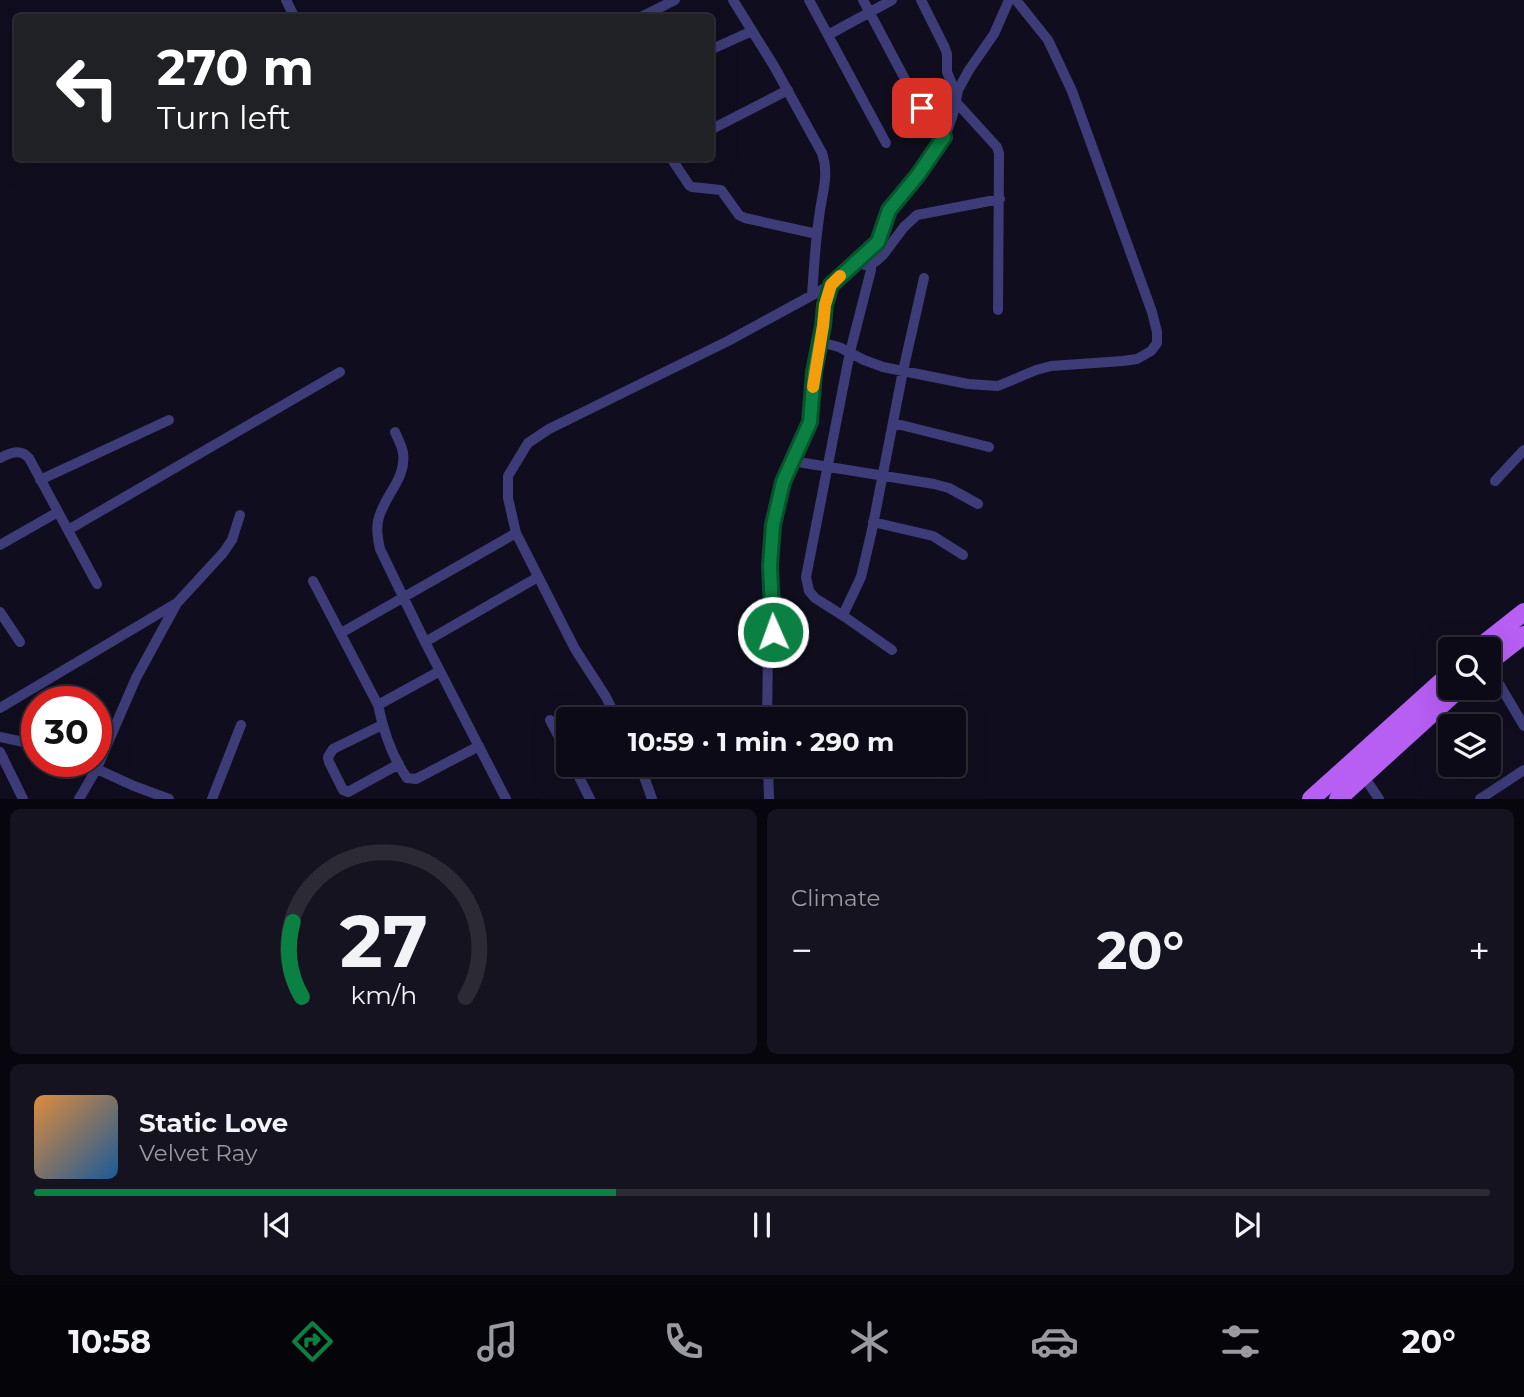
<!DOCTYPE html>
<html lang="en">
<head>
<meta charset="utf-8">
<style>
	:root { --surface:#0c0a16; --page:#15131f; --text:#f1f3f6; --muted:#9a9aa1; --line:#2c2b35; --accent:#0b8043 }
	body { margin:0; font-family:Montserrat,sans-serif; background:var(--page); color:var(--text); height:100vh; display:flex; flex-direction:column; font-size:26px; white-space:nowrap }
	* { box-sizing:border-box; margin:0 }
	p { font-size:23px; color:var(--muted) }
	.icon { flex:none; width:38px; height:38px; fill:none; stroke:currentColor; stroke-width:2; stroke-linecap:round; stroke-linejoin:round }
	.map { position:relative; height:799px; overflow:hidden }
	.sheet { display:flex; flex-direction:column; gap:10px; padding:10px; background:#07060c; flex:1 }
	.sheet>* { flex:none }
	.banner { position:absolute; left:14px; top:14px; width:700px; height:147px; border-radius:7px; box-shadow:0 7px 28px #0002,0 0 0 2px var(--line); background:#202124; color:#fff; overflow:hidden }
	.controls { position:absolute; left:1438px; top:637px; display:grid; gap:14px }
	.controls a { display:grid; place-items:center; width:63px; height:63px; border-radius:7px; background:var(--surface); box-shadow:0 7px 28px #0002,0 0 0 2px var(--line); font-size:35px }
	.speed { position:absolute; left:21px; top:686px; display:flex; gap:14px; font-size:35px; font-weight:700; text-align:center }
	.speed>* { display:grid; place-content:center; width:91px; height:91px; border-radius:50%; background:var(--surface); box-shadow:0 7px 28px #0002,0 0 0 2px var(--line); line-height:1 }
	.speed .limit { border:10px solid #d22; background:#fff; color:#111 }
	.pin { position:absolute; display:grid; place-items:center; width:60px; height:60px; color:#fff; margin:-30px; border-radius:14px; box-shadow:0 4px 10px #0006 }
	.me { position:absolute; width:77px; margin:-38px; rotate:358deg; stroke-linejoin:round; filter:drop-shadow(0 0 5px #0008) }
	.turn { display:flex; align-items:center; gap:24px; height:147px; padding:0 28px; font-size:32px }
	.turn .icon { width:91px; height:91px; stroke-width:2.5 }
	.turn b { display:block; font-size:49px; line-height:60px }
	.big { font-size:52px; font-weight:700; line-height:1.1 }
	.sheet .card { flex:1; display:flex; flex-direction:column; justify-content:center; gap:10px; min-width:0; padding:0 24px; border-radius:10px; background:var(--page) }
	.sheet .dial { align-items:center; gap:0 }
	.dial svg { height:182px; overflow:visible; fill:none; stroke:var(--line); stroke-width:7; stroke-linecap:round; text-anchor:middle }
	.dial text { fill:var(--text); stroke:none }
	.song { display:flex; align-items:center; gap:21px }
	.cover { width:84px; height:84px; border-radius:10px; background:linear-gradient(135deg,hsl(30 70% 55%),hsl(210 70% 35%)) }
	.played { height:7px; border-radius:4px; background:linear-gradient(90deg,var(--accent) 40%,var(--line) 40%) }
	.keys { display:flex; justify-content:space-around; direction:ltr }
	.heat { display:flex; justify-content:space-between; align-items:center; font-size:38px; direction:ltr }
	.sheet .tiles { flex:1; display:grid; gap:10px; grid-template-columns:1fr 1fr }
	.card:last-child { grid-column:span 2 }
	.trip { position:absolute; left:556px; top:707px; width:410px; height:70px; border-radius:7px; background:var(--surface); box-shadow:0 7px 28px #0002,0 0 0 2px var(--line); font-weight:700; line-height:70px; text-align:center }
	.tab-bar { display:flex; height:112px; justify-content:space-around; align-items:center; background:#050409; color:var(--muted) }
	.tab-bar .icon { width:49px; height:49px }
	.tab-bar .current { color:var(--accent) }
	.tab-bar b { font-size:32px; color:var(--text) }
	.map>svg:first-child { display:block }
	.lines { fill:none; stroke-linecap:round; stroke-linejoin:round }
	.minor { stroke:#3d3c79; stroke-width:10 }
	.primary { stroke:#b75ef3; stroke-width:18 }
	.route-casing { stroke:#07532c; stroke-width:18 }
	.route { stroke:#0b8043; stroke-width:12 }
	.slow { stroke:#f59e0b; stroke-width:12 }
</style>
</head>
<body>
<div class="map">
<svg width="1524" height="799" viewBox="0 0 1524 799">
	<rect width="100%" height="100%" fill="#100e1e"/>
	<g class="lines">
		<!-- minor -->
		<path class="minor" d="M 286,0 L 295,18
			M 733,0 L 774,66 L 822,153 C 830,176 821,196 819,218 C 815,244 814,270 812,295
			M 809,0 L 886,143
			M 863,0 L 916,100 L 944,137
			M 921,0 L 945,48 L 947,54 L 947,72 L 957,96
			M 639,18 L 675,0
			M 828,35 L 892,0
			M 710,50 L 752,31
			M 956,102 L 997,147 L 999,153 L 998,310
			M 710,130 L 788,90
			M 671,158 L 689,185 L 692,187 L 721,190 L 739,215 L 745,218 L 817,234
			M 871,263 L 871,270 L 850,352 L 806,577 L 809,591 L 815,598 L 845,617 L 892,650
			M 865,265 L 875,262 L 883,255 L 904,227 L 917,215 L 1000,199
			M 820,342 L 839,347 L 864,360 L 883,367 L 968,384 L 998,386 L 1036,370 L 1051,366 L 1123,361 L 1137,359 L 1151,351 L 1157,343 L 1157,332 L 1152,312 L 1072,91 L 1048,40 L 1016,0
			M 893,423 L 989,447
			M 395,432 C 398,439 402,446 403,453 C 407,479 383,496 378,521 C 376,530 378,540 380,549 L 425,642 L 506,799
			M 0,458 C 10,453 20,448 29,458 L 97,584
			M 792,461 L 934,484 L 949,488 L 978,504
			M 40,480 L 169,420
			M 1495,481 L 1524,450
			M 873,522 L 933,536 L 963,555
			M 68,530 L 340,372
			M 0,545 L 58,512
			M 313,581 L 378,705 C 383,729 392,757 407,778 L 416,779 L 479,746
			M 0,612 L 20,642
			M 843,615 L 861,577 L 872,530 L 903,371 L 924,278
			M 341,633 L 516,533
			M 425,642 L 538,577
			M 1489,667 L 1524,726
			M 378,705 L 440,671
			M 0,708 L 175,604
			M 617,719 L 606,697 L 575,649 L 516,533 L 508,498 L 508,476 L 528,443 L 549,429 L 728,341 L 831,285
			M 767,719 L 768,653 L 773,632 L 770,566 L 773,525 L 783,482 L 809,422 L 815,372 L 823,326 L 825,305 L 831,285 L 879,242 L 889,210 L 918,175 L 946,134 L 953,114 L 958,90 L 969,70 L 994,34 L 1009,0
			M 550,720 L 569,757
			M 382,725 L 333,749 L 328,757 L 329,762 L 343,790 L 348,792 L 399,764
			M 0,737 L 37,745
			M 0,752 L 23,799
			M 79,761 L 134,786 L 169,799
			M 573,765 L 590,799
			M 640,765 L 652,799
			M 768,765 L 769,799
			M 1361,772 L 1379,799
			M 79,799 L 97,768 L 136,678 L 177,603 L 223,553 L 232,540 L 240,515
			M 212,799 L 241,725
			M 1480,799 L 1524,770"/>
		<!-- primary -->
		<path class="primary" d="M 1477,649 L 1524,612
			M 1489,662 L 1524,635
			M 1311,799 L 1451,673
			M 1338,799 L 1460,688"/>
	</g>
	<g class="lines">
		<defs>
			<path id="route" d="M 773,632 L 770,566 L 773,525 L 783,482 L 810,422 L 814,372 L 823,326 L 825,305 L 831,285 L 878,242 L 889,210 L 918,175 L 944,137 L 922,108"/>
		</defs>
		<!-- route casing -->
		<use href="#route" class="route-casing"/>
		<!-- route -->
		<use href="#route" class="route"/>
		<!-- slow -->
		<path class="slow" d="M 813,387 L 823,326 L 825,305 L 831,285 L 840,276"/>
	</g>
</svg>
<div class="controls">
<a><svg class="icon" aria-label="search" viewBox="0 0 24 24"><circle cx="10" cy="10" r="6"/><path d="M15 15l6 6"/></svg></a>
<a><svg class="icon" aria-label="layers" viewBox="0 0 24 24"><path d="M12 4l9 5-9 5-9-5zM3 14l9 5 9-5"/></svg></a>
</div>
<div class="speed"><div class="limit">30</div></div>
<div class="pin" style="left:922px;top:108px;background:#d93025"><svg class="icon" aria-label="arrive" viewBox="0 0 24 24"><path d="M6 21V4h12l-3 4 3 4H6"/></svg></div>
<svg class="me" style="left:773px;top:632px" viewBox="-20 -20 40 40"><circle r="17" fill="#0b8043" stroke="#fff" stroke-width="3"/><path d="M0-11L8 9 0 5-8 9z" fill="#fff"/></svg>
<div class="trip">10:59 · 1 min · 290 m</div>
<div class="banner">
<div class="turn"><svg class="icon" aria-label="left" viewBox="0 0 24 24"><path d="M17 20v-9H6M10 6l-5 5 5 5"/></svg><div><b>270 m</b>Turn left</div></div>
</div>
</div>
<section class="sheet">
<div class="tiles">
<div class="card dial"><svg viewBox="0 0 100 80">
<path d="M14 69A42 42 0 1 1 86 69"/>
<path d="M14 69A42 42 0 0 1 10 36" stroke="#0b8043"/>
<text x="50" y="56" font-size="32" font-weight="700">27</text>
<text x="50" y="72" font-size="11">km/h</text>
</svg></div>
<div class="card"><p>Climate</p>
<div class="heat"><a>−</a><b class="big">20°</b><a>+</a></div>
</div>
<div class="card">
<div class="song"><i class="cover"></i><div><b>Static Love</b><p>Velvet Ray</p></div></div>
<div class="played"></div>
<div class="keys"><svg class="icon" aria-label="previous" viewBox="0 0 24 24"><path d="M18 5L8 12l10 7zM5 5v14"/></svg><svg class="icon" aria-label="pause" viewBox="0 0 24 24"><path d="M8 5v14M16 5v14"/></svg><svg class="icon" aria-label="next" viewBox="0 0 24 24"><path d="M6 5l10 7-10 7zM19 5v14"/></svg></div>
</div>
</div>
</section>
<nav class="tab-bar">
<b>10:58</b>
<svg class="icon current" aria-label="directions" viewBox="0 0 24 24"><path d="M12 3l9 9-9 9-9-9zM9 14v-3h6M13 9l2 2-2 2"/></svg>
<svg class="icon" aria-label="music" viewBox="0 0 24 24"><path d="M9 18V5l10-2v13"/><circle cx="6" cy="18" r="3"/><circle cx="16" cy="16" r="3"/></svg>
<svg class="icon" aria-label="phone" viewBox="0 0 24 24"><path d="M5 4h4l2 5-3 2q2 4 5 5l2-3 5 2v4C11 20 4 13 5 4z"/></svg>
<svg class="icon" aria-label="climate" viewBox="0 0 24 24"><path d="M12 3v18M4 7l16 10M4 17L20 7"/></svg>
<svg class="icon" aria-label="car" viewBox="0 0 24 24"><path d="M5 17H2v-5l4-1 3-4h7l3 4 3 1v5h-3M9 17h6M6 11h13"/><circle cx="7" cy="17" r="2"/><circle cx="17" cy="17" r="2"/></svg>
<svg class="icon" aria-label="filters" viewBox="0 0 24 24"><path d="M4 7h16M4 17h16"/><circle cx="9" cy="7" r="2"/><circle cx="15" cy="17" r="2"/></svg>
<b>20°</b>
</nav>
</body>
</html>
